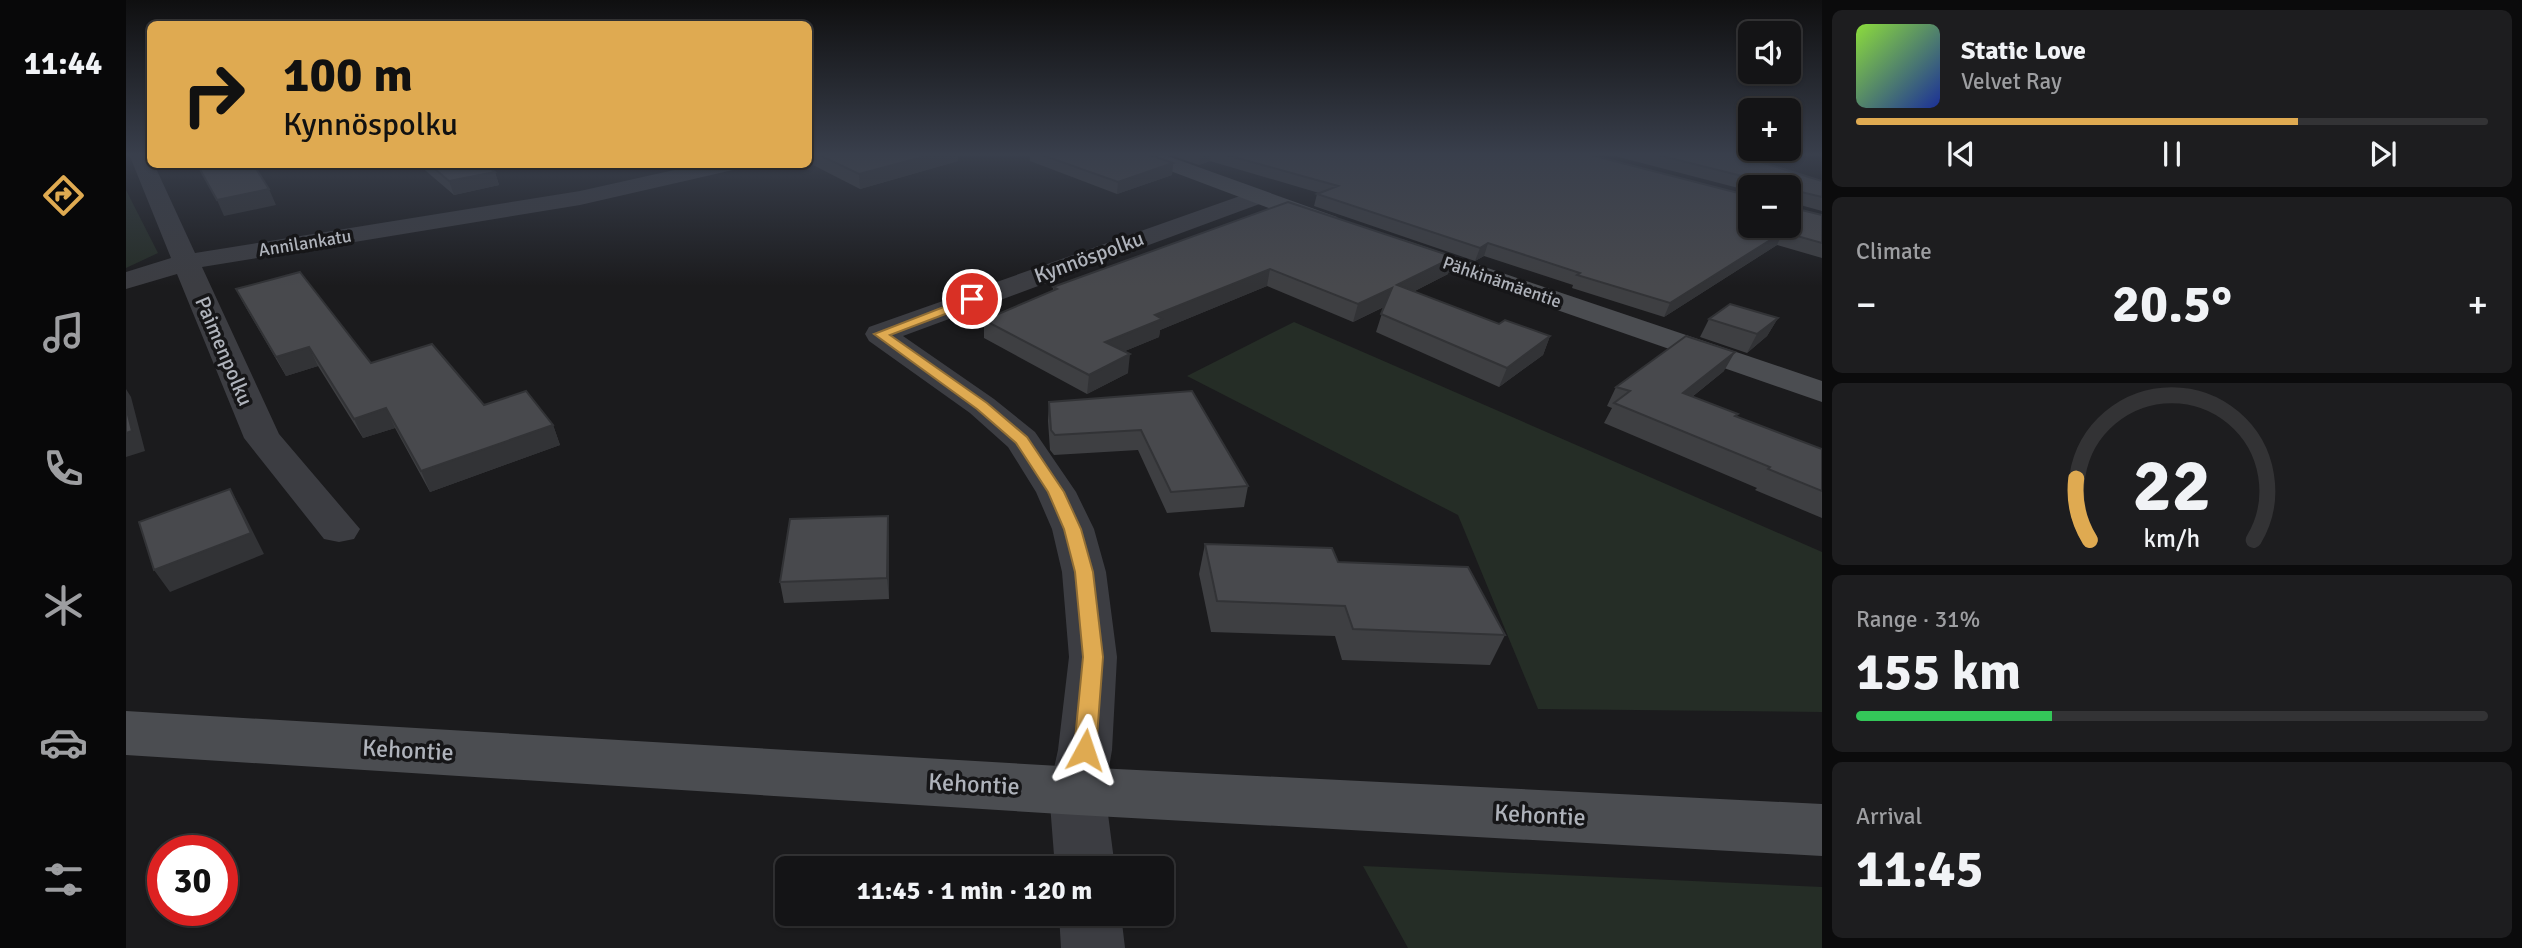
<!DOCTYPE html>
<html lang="en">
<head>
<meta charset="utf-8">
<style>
	:root { --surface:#141416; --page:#1d1d1f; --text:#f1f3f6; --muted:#9d9ea1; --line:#333335; --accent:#dfaa51 }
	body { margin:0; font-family:Signika,sans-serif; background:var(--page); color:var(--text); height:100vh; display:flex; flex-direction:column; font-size:26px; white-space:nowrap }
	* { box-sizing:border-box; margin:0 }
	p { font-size:23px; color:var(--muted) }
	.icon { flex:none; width:38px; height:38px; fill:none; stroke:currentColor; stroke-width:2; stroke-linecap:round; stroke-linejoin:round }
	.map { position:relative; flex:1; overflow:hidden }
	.drawer { display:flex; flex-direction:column; gap:10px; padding:10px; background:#0b0b0c; width:700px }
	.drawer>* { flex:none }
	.hud { position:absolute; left:21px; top:21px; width:665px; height:147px; border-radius:10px; box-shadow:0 2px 5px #0004,0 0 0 2px var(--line); background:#dfaa51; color:#111; overflow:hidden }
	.tools { position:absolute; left:1612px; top:21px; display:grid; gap:14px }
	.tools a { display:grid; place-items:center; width:63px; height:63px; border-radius:10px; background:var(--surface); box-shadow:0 2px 5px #0004,0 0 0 2px var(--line); font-size:35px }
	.speed { position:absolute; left:21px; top:835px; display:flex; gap:14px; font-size:35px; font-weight:700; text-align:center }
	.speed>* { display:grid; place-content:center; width:91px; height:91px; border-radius:50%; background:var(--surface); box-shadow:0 2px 5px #0004,0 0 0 2px var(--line); line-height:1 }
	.speed .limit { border:10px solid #d22; background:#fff; color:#111 }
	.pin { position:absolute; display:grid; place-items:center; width:60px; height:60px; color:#fff; margin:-30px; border:4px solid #fff; border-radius:50%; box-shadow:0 2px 7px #0007 }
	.me { position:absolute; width:77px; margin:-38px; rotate:5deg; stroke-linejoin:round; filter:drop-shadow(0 0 5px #0008) }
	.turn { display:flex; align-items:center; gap:24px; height:147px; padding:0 21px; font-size:32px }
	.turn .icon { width:91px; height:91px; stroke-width:2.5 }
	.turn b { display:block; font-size:49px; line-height:60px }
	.big { font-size:52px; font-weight:700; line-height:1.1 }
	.drawer .card { flex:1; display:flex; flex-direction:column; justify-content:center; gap:10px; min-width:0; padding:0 24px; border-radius:10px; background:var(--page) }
	.drawer .dial { align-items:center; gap:0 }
	.dial svg { height:182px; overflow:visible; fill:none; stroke:var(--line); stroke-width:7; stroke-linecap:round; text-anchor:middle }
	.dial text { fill:var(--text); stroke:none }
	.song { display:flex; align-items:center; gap:21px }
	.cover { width:84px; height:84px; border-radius:10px; background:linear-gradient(135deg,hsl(90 70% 55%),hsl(230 70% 35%)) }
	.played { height:7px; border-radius:4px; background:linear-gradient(90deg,var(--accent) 70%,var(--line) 70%) }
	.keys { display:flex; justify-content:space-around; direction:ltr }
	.heat { display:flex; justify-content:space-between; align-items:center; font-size:38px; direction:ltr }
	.charge { height:10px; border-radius:5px; background:linear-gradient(90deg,#34c759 31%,var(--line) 0) }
	.trip { position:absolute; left:649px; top:856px; width:399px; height:70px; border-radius:10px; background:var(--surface); box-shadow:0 2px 5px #0004,0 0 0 2px var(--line); font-weight:700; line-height:70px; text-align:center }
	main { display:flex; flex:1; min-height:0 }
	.dock { display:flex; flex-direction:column; width:126px; justify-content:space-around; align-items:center; background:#080809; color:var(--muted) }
	.dock .icon { width:49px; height:49px }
	.dock .on { color:var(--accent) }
	.dock b { font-size:32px; color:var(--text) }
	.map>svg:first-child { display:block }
	.green { fill:#252d26 }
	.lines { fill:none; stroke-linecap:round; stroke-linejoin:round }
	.street { fill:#3c3d42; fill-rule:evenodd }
	.secondary { fill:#4b4d51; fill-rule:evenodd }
	.wall { fill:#3e3f42 }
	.shaded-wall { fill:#323336 }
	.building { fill:#48494d; stroke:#323336; stroke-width:2 }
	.route { fill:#dfaa51; stroke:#916e35; stroke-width:2 }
	.labels { text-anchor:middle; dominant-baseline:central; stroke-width:7; stroke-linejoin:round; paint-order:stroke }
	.far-street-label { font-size:18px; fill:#afb3bb; stroke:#161618 }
	.street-label { font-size:21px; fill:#afb3bb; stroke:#161618 }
	.near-street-label { font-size:24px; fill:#afb3bb; stroke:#161618 }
</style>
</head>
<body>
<main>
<nav class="dock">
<b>11:44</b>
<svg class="icon on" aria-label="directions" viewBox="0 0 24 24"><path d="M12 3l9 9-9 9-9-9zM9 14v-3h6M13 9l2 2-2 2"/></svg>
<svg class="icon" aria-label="music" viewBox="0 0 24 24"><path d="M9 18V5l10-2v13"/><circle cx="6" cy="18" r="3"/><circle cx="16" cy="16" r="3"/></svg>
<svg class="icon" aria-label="phone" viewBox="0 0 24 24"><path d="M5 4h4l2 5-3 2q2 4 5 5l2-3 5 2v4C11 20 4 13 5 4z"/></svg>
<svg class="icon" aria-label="climate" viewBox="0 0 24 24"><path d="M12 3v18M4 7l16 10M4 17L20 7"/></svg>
<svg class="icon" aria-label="car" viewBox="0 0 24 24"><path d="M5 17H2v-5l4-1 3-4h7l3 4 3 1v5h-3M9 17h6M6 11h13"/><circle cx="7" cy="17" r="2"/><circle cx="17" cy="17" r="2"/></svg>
<svg class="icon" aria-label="filters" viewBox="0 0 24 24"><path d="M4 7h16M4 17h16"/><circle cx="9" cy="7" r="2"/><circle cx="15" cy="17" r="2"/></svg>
</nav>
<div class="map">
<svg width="1696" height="948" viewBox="0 0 1696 948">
	<rect width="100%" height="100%" fill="#1b1b1d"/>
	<!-- green -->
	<path class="green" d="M 0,190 L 32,253 L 0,268 Z
		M 1168,322 L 1696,552 L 1696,712 L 1412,709 L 1332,515 L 1061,376 Z
		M 1237,866 L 1696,887 L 1696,948 L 1282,948 Z"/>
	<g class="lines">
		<!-- street -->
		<path class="street" d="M 3,154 L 24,154 L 24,164 L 28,164 L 69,253 L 454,191 L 575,164 L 617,164 L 615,169 L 607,170 L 454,205 L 76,267 L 153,434 L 234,529 L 228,539 L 213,542 L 198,539 L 118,438 L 51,274 L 0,289 L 0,272 L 45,258 Z
			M 1131,190 L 1139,192 L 1143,197 L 1139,202 L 777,336 L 868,399 L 909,432 L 950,492 L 968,529 L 980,572 L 991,657 L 986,750 L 979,791 L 989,868 L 929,868 L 923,791 L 932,750 L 943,657 L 936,572 L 926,529 L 910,492 L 882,447 L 844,413 L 743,341 L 739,334 L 743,327 Z
			M 933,914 L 995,914 L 999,948 L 935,948 Z"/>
		<!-- secondary -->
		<path class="secondary" d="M 1006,154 L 1036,154 L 1211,217 L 1214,222 L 1211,227 L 1202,229 L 1193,227 L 1010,158 Z
			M 1276,239 L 1696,381 L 1696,402 L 1267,253 L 1263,247 L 1267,241 Z
			M 0,711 L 951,767 L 1696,804 L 1696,856 L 951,815 L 0,755 Z"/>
	</g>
	<!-- wall -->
	<path class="wall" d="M 686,154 L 832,154 L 832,161 L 734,189 L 687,165 Z
		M 904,154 L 1021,154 L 1047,163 L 1046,175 L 991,194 L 904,161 Z
		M 1041,154 L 1461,154 L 1624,226 L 1662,187 L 1624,187 L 1624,191 L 1481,154 L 1609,154 L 1696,181 L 1696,211 L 1667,203 L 1667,208 L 1696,215 L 1696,258 L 1651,245 L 1538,317 L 1446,288 L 1447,285 L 1358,256 L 1349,261 L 1188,206 L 1191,194 L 1193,193 L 1084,161 L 1073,165 Z
		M 276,164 L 364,164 L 366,170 L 369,172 L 373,185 L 328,195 L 293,165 L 280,168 Z
		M 1162,202 L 1322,274 L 1287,292 L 1373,324 L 1424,336 L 1417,355 L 1373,387 L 1250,332 L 1258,307 L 1227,322 L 1141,286 L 1034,330 L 1033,337 L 999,351 L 1002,373 L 961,394 L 858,338 L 858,320 L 927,291 L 927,287 Z
		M 110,289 L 245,363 L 358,405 L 427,425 L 434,445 L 304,492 L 269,428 L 237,438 L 192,366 L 160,376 L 119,306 Z
		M 1652,318 L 1641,336 L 1621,353 L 1574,337 L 1583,319 Z
		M 1598,371 L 1566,397 L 1610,416 L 1696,449 L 1696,518 L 1629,490 L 1631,488 L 1478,423 L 1486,408 L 1481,406 L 1490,387 Z
		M 1066,391 L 1122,486 L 1118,507 L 1041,513 L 1012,450 L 928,455 L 924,450 L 922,421 L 923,402 Z
		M 763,537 L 763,599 L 658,603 L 654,582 Z
		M 1079,544 L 1379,635 L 1364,665 L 1216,660 L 1209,636 L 1085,632 L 1073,574 Z"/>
	<!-- shaded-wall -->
	<path class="shaded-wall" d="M 808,154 L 832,154 L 832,161 L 734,189 L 733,174 Z
		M 1075,154 L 1085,154 L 1084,161 L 1073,165 Z
		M 1047,163 L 1046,175 L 991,194 L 992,182 Z
		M 279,164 L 292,164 L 293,165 L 280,168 Z
		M 365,165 L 367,172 L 369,172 L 373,185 L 328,195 L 323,181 Z
		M 143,189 L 150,205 L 98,216 L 91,200 Z
		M 1657,232 L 1651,245 L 1538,317 L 1544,303 Z
		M 1362,243 L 1358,256 L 1349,261 L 1354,248 Z
		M 1328,257 L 1322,274 L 1265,303 L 1271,285 Z
		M 1144,269 L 1141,286 L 1034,330 L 1033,337 L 977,360 L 979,342 L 1029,315 Z
		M 1266,288 L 1261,305 L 1227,322 L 1232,304 Z
		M 1652,318 L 1641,336 L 1621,353 L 1631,334 Z
		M 1424,336 L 1417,355 L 1373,387 L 1381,368 Z
		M 183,347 L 192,366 L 160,376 L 150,357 Z
		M 1609,352 L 1598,371 L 1547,412 L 1557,393 Z
		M 1004,354 L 1002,373 L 961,394 L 963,375 Z
		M 0,389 L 5,397 L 19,451 L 0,457 Z
		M 260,408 L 269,428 L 237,438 L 228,419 Z
		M 427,425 L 434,445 L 304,492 L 295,471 Z
		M 104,489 L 116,510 L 138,554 L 44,592 L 28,570 Z
		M 762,516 L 763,537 L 763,599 L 761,578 Z"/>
	<!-- building -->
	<path class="building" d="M 691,154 L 808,154 L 733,174 Z
		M 913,154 L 1021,154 L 1047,163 L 992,182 Z
		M 1097,154 L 1461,154 L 1624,196 L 1624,226 L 1662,226 L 1662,187 L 1632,187 L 1632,180 L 1528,154 L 1609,154 L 1696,181 L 1696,197 L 1667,190 L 1667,208 L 1696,215 L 1696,243 L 1657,232 L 1544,303 L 1451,275 L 1454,273 L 1362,243 L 1354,248 L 1191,194 L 1212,186 Z
		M 71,164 L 127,164 L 143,189 L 91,200 Z
		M 303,164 L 364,164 L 361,166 L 369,172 L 323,181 Z
		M 1162,202 L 1328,257 L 1271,285 L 1373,324 L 1379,320 L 1424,336 L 1381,368 L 1255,314 L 1266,288 L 1232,304 L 1144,269 L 1029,315 L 1036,319 L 979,342 L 1004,354 L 963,375 L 858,320 L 931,289 L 927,287 Z
		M 174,272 L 245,363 L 306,344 L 358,405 L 400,391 L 427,425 L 295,471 L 260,408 L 228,419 L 183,347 L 150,357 L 110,289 Z
		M 1604,304 L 1652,318 L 1631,334 L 1583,319 Z
		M 1560,336 L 1609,352 L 1557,393 L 1612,414 L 1609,416 L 1696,449 L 1696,491 L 1642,469 L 1644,467 L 1488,403 L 1504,391 L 1490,387 Z
		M 1066,391 L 1122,486 L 1045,492 L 1015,430 L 929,435 L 925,430 L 923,402 Z
		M 0,407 L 6,431 L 0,433 Z
		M 104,489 L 125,533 L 28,570 L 13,522 Z
		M 762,516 L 761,578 L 654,582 L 664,519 Z
		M 1079,544 L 1206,548 L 1212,562 L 1342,567 L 1379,635 L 1227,629 L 1219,606 L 1091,601 Z"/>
	<!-- sky -->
	<linearGradient id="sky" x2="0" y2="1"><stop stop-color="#0f0f10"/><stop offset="0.54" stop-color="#393f4c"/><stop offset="1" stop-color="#393f4c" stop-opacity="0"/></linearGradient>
	<rect width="1696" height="286" fill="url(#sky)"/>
	<!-- route -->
	<path class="route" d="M 846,296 L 851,297 L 851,302 L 764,335 L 861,403 L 901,437 L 938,492 L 955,529 L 967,572 L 977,657 L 970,750 L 967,757 L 959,759 L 951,757 L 948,750 L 957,657 L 949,572 L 938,529 L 922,492 L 890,443 L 851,409 L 748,334 Z"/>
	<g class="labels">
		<!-- far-street labels -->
		<g class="far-street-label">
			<text transform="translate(179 243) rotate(-9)">Annilankatu</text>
			<text transform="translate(1376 282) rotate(19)">Pähkinämäentie</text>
		</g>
		<!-- street labels -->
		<g class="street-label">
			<text transform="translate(963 257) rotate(-20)">Kynnöspolku</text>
			<text transform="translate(98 351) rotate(67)">Paimenpolku</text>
		</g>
		<!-- near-street labels -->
		<g class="near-street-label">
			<text transform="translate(282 750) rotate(3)">Kehontie</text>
			<text transform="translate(848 784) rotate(3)">Kehontie</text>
			<text transform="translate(1414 815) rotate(3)">Kehontie</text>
		</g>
	</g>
</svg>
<div class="tools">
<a><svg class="icon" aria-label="sound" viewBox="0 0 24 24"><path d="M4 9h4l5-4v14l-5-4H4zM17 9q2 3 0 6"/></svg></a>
<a>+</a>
<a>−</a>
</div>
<div class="speed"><div class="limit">30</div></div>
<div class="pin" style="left:846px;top:299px;background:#d93025"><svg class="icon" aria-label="arrive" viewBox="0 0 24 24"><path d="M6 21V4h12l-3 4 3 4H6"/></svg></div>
<svg class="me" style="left:959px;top:750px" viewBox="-20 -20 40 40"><path d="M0-17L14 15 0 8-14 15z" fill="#dfaa51" stroke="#fff" stroke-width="4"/></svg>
<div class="trip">11:45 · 1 min · 120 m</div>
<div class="hud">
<div class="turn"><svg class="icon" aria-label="right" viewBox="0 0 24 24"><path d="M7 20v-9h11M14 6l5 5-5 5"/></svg><div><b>100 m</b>Kynnöspolku</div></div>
</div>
</div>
<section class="drawer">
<div class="card">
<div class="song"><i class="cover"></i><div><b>Static Love</b><p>Velvet Ray</p></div></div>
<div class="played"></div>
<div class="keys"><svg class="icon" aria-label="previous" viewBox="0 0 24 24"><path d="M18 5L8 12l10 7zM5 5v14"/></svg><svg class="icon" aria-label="pause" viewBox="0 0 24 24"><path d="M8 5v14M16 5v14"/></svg><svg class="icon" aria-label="next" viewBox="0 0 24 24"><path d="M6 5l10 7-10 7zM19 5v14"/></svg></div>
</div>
<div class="card"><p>Climate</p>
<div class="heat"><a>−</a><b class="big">20.5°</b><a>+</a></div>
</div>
<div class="card dial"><svg viewBox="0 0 100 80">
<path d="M14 69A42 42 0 1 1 86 69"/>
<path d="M14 69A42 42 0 0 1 8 42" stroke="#dfaa51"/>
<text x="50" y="56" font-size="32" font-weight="700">22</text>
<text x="50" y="72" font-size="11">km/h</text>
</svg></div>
<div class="card"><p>Range · 31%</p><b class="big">155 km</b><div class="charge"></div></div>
<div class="card"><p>Arrival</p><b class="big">11:45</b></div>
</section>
</main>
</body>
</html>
